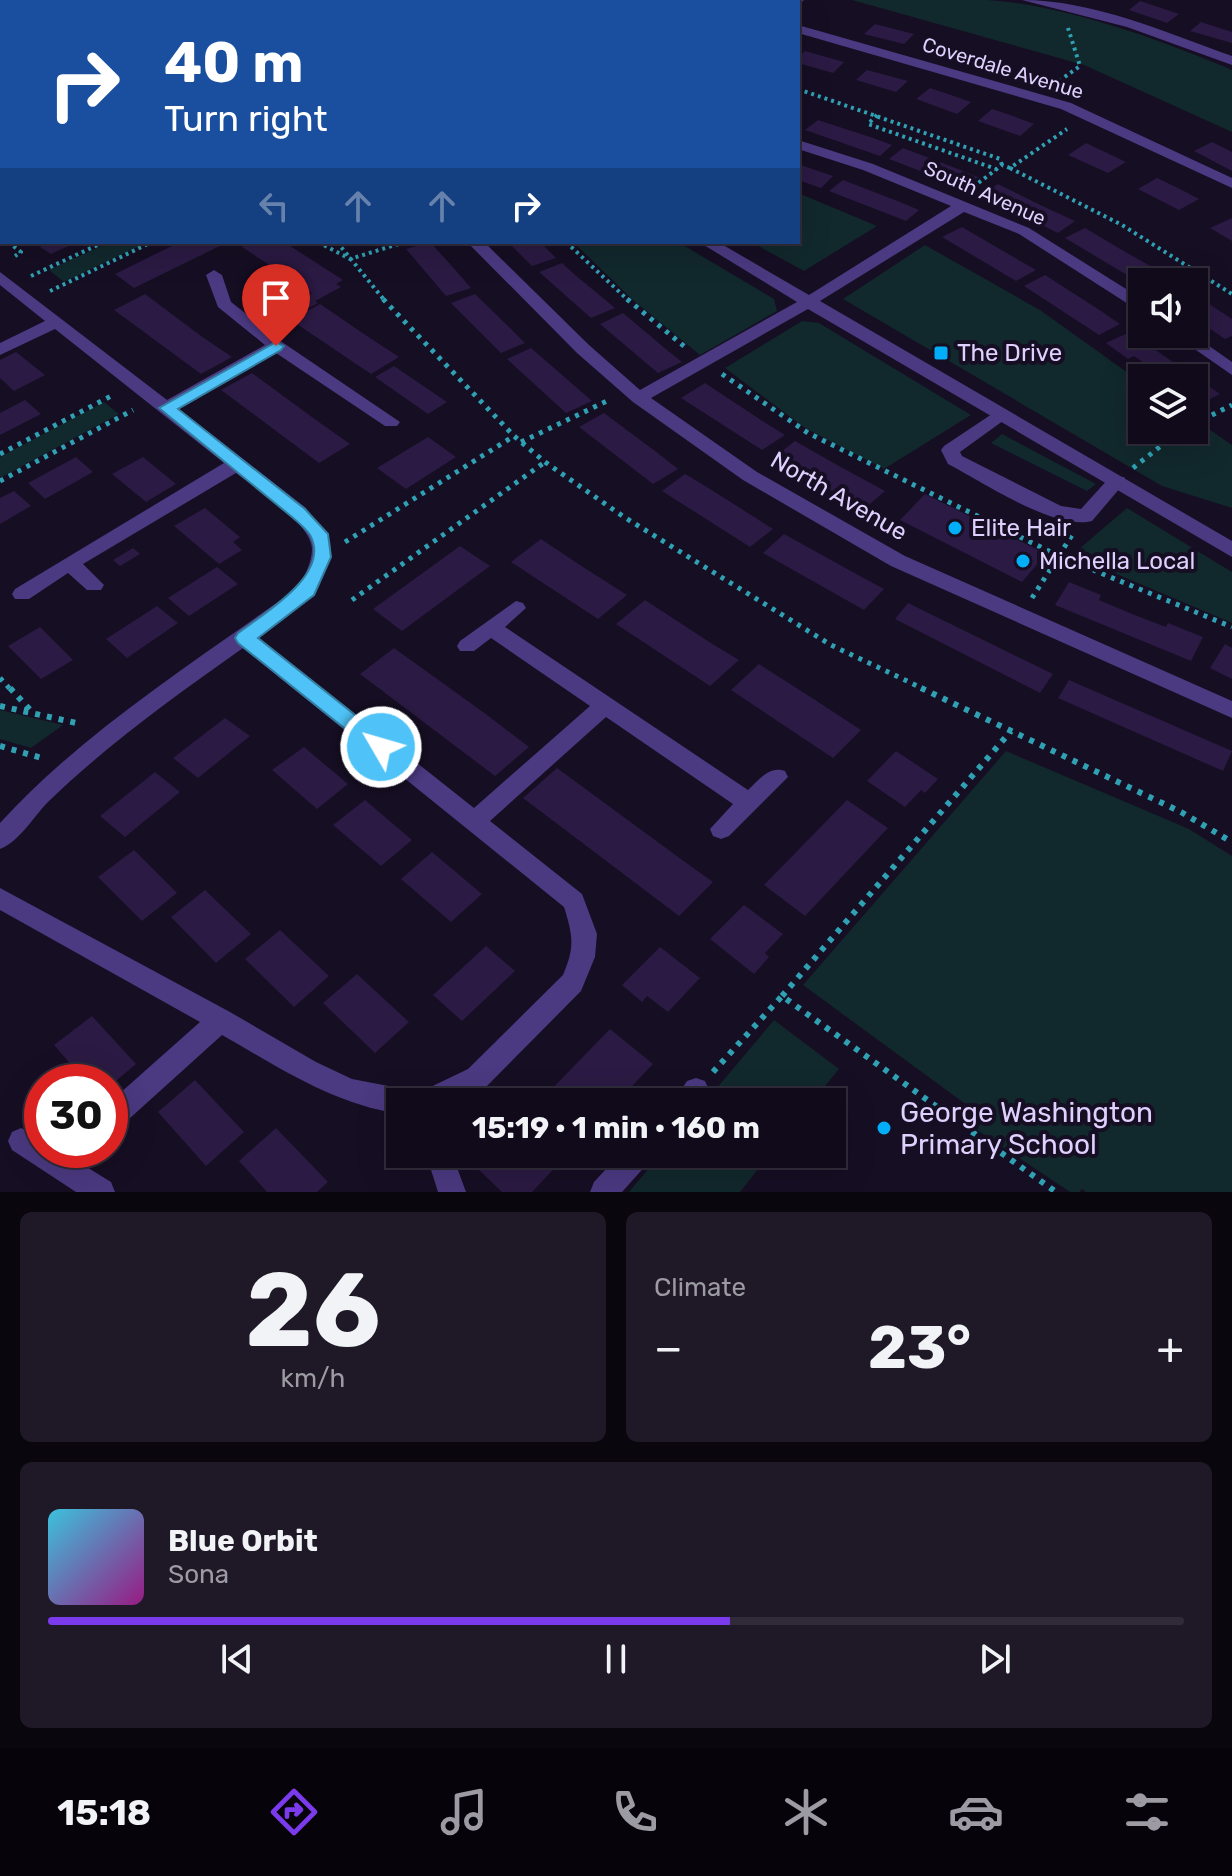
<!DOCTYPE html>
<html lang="en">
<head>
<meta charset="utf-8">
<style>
	:root { --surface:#100a1a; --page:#1e1827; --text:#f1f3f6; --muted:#9c9aa2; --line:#302b39; --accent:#7c3aed }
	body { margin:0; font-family:Rubik,sans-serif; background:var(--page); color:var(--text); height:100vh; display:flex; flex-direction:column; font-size:30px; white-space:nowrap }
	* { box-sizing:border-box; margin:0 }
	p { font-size:26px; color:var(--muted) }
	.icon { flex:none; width:44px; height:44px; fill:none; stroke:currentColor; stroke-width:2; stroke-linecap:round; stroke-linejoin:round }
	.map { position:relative; height:1192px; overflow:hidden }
	.drawer { display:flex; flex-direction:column; gap:20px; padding:20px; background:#09060e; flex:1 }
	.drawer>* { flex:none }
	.top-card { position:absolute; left:0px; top:0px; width:800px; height:244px; box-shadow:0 8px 32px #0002,0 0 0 2px var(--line); background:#1a4fa0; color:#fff; overflow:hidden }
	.fabs { position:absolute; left:1128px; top:268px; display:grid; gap:16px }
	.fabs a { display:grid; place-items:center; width:80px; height:80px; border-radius:0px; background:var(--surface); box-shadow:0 8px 32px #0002,0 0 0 2px var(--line); font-size:40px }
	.speed { position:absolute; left:24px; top:1064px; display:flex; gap:16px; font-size:40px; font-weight:700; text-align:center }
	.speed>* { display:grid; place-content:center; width:104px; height:104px; border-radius:50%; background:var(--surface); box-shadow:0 8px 32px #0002,0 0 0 2px var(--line); line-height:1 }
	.speed .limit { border:12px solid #d22; background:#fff; color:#111 }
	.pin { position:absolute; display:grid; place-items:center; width:68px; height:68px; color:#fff; margin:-82px -34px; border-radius:50% 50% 50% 0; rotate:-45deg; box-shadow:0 0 8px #0007 }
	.pin .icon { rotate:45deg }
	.me { position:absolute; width:88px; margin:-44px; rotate:308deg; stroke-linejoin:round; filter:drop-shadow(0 0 6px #0008) }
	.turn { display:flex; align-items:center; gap:28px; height:168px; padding:0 32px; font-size:36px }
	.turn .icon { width:104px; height:104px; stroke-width:2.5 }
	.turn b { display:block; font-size:56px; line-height:68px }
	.lanes { display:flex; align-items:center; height:76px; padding:0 32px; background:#0003; justify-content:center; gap:40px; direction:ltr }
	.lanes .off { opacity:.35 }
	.big { font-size:60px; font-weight:700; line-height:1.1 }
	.drawer .tile { flex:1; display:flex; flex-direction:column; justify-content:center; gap:12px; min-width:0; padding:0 28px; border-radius:12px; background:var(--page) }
	.drawer .dial { align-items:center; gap:0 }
	.dial b { font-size:104px; line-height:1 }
	.song { display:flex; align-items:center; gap:24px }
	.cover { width:96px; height:96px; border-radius:12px; background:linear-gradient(135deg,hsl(190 70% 55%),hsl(310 70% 35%)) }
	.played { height:8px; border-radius:4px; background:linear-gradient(90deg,var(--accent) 60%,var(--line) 60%) }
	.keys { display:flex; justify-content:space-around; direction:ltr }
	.heat { display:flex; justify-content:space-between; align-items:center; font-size:44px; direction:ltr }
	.drawer .tiles { flex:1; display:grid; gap:20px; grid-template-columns:1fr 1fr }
	.tile:last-child { grid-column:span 2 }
	.trip { position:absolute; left:386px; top:1088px; width:460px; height:80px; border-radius:0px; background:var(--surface); box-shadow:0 8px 32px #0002,0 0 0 2px var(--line); font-weight:700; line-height:80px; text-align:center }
	.menu { display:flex; height:128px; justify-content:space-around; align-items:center; background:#06040a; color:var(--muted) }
	.menu .icon { width:56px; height:56px }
	.menu .current { color:var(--accent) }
	.menu b { font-size:36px; color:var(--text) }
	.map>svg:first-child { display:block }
	.green { fill:#11282c }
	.building { fill:#2b1a43 }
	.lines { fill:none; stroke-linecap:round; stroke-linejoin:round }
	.path-far2 { stroke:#30a0b3; stroke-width:4; stroke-dasharray:3 4; stroke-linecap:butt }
	.path-far1 { stroke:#30a0b3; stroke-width:5; stroke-dasharray:4 6; stroke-linecap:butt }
	.path { stroke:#30a0b3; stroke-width:6; stroke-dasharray:5 7; stroke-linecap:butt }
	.lane { fill:#4b3981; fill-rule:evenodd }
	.street { fill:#4b3981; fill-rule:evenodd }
	.secondary { fill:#8a68fd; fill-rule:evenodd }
	.route { fill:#4fc3f7; stroke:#337fa1; stroke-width:2 }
	.poi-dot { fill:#03aef8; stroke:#160e23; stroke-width:3 }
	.labels { text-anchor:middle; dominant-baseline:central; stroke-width:8; stroke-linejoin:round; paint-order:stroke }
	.far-street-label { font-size:20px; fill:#dfd0fe; stroke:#160e23 }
	.poi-label { font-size:24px; fill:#dfd0fe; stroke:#160e23; text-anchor:start }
	.street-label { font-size:24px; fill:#dfd0fe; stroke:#160e23 }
	.near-poi-label { font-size:28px; fill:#dfd0fe; stroke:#160e23; text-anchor:start }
</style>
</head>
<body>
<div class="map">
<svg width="1232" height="1192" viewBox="0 0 1232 1192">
	<rect width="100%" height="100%" fill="#160e23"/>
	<!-- green -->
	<path class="green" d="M 852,0 C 896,0 942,0 986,0 C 1062,4 1162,40 1232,70 L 1232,132 L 1084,65 Z
		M 798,194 L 803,195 L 877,226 L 804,271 L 751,242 L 798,242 Z
		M 110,242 L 148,242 L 64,282 L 49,270 Z
		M 573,242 L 678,242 L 774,299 L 777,311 L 700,355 L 633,300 Z
		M 925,245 L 1040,310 L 1142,383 L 1142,430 L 1194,430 L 1194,419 L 1232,445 L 1232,508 L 1162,486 L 843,299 Z
		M 802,321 L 819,323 L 971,415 L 884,469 L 805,428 L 725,368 Z
		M 104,402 L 119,414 L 0,478 L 0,457 Z
		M 1002,434 L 1096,484 L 1087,491 L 991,443 Z
		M 1127,508 L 1232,572 L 1232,623 L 1072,555 Z
		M 0,710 L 63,725 L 31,748 L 0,739 Z
		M 1006,751 L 1189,829 L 1232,856 L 1232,1192 L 1086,1192 L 1082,1189 L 1079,1192 L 1070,1192 L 971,1126 L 979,1114 L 803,985 Z
		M 774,1020 L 839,1069 L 812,1102 L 705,1102 Z
		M 661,1154 L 770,1154 L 740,1192 L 629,1192 Z"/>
	<!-- building -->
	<path class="building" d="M 1140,1 L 1179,14 L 1167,23 L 1129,10 Z
		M 1201,22 L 1232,32 L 1232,43 L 1190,31 Z
		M 875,24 L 914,34 L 904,44 L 864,34 Z
		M 805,51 L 844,62 L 833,73 L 798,63 L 798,58 Z
		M 867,70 L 908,81 L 896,92 L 856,80 Z
		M 930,88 L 951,95 L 971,102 L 957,114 L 916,99 Z
		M 992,109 L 1013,116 L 1034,124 L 1020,136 L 978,121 Z
		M 818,120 L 873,138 L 892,145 L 880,156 L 805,130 Z
		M 1212,142 L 1232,152 L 1232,171 L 1194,151 Z
		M 1086,143 L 1105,152 L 1126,162 L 1108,173 L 1068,155 Z
		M 903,148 L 940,162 L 978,177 L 965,188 L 889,159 Z
		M 798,164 L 815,170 L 833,176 L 821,188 L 798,180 Z
		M 1157,178 L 1178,188 L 1199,199 L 1179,210 L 1138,189 Z
		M 843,180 L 900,202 L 919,210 L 906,221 L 829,191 Z
		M 998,184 L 1036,203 L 1075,221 L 1058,233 L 981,195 Z
		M 1232,218 L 1232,241 L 1210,228 Z
		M 962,227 L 998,248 L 1036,270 L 1016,281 L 942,237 Z
		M 1085,228 L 1122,250 L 1161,272 L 1142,284 L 1065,238 Z
		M 40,242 L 77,242 L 51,254 L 40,247 L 44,245 Z
		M 180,242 L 228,242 L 134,288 L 115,274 Z
		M 251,242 L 284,242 L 343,280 L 336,284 L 341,287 L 315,301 L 318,303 L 309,308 L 298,301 L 312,293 L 242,247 Z
		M 430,242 L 450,264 L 471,288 L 446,296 L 406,249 Z
		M 508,242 L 540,242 L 556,258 L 532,266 Z
		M 562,263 L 574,274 L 615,308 L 591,318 L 539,272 Z
		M 1045,275 L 1101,311 L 1120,324 L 1099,335 L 1024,286 Z
		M 145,294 L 201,336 L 232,357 L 201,374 L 114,310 Z
		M 475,294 L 512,330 L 525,343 L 501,353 L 451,303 Z
		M 1194,294 L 1232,319 L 1232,336 L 1225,339 L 1194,318 Z
		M 320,304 L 367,336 L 399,357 L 371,374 L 291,320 Z
		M 623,313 L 667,350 L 682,362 L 658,373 L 600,324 Z
		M 1130,332 L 1196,378 L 1220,394 L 1194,407 L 1194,378 L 1166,378 L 1134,356 L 1128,359 L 1106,343 Z
		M 531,348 L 561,374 L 592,401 L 566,413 L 507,359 Z
		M 16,352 L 45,375 L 14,391 L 0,378 L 0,360 Z
		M 394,366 L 447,402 L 428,414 L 375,377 Z
		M 252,373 L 316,420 L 350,444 L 319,463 L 221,390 Z
		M 705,383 L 764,422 L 785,435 L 762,450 L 681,398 Z
		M 25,400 L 41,414 L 0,435 L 0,413 Z
		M 604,413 L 659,454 L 678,469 L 653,484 L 579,427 Z
		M 428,437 L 456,457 L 406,489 L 377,468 Z
		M 795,441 L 839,466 L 885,491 L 864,509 L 773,458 Z
		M 76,457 L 93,472 L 45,499 L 28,483 Z
		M 143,457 L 176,484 L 146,502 L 112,474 Z
		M 685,474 L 707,487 L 773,529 L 750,547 L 662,491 Z
		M 14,491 L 31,506 L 0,524 L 0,498 Z
		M 925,494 L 1046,554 L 1022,582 L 900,520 Z
		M 205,508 L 240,537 L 233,542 L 242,550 L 219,564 L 174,526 Z
		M 784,534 L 858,575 L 884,589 L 864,610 L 763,553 Z
		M 541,539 L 583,567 L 627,595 L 598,619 L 511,562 Z
		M 460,546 L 490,566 L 402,631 L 373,609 Z
		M 133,548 L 140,554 L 120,566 L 113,560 Z
		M 217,567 L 238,584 L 189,616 L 168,598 Z
		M 1069,582 L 1101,595 L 1099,600 L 1132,614 L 1166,627 L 1168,623 L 1203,637 L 1191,661 L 1055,605 Z
		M 645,600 L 714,645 L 739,660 L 710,686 L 616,624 Z
		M 908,603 L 1016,656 L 1053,674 L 1040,693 L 895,619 Z
		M 157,606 L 178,623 L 127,658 L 106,639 Z
		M 40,627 L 73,660 L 41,679 L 8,646 Z
		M 1225,644 L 1232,648 L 1232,679 L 1210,668 Z
		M 394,648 L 483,712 L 529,747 L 495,776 L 360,674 Z
		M 759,664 L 809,696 L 861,730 L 833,758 L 731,690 Z
		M 1069,680 L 1232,751 L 1223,771 L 1058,698 Z
		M 225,718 L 250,736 L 198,778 L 173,758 Z
		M 304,747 L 348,784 L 317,809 L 272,770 Z
		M 896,751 L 938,779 L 925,793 L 921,790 L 905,807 L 867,781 Z
		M 557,768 L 685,862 L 713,882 L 679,916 L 523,798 Z
		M 155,772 L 180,792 L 125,837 L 100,816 Z
		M 365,800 L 412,840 L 381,866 L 333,825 Z
		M 847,800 L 888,828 L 805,916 L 764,885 Z
		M 134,850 L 177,893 L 142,921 L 98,877 Z
		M 432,852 L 482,894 L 451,922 L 401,879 Z
		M 205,890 L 251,934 L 216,963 L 171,917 Z
		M 744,905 L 783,934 L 765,953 L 769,957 L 754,974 L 710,939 Z
		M 280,930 L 329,976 L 294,1007 L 245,959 Z
		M 486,946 L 515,971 L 462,1021 L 433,995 Z
		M 660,947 L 700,978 L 668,1012 L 647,996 L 642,1002 L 622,985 Z
		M 357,974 L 409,1022 L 375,1053 L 323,1003 Z
		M 92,1016 L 136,1064 L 110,1086 L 110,1082 L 86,1082 L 54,1045 Z
		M 610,1029 L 653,1064 L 617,1102 L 539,1102 Z
		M 195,1080 L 244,1132 L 206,1166 L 158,1112 Z
		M 276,1128 L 328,1182 L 317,1192 L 267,1192 L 239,1161 Z
		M 489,1154 L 568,1154 L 532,1192 L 502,1192 L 476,1167 Z"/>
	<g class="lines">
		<!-- path-far2 -->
		<path class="path-far2" d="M 561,0 L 565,2
			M 674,2 L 679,0
			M 1059,81 L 1080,66 L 1068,28
			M 798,89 L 1000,159 L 1002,165
			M 877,115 L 868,124 L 996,169
			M 1010,168 L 1122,225 L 1232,294
			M 973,187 L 1002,165 L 1010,168 L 1067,129
			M 8,242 L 21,252 L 15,256
			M 318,242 L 350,259 L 405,242
			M 337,242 L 385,301
			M 566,242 L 629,301
			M 31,276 L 104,242
			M 50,291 L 152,242"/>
		<!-- path-far1 -->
		<path class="path-far1" d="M 383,299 L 514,436 L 545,462 L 624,517 L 831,645 L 926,690
			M 627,299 L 685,347
			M 722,374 L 808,433 L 1059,556 L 1232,627
			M 1194,424 L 1232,405
			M 521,442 L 607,401
			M 0,454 L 113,395
			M 1133,468 L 1181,430
			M 0,481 L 133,410
			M 345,542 L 514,436
			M 1032,598 L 1072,535
			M 352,600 L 545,462
			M 0,678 L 11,690"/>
		<!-- path -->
		<path class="path" d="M 10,688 L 32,712
			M 921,688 L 1181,812 L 1232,842
			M 0,706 L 81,724
			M 0,746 L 45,759
			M 782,996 L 1011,731
			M 713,1072 L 782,996 L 1056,1192"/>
		<!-- lane -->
		<path class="lane" d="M 1001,408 L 1007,410 L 1010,414 L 1007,418 L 960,452 L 962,456 L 1061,506 L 1081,509 L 1110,477 L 1124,477 L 1126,481 L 1092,521 C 1055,531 981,481 948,464 L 941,450 L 944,446 Z
			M 696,1078 L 705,1081 L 709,1090 L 703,1102 L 673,1102 L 687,1081 Z
			M 426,1154 L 452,1154 L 466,1192 L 438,1192 Z
			M 620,1154 L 651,1154 L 648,1163 L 622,1192 L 590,1192 L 594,1182 Z"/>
		<!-- street -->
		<path class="street" d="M 309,0 L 323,0 L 324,2 L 310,2 Z
			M 429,0 L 443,0 L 444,2 L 430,2 Z
			M 709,0 L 724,0 L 725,2 L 710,2 Z
			M 789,0 L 804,0 L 798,5 L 798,2 L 788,2 Z
			M 1022,0 C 1093,0 1165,32 1232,56 L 1232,65 L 1127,27 Z
			M 798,25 L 1071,103 L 1232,178 L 1232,188 L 1061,109 L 798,33 Z
			M 0,45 L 2,46 L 2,54 L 0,53 Z
			M 0,135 L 2,135 L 2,144 L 0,144 Z
			M 798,140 L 873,164 L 1029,228 L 1142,299 L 1142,311 L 1136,309 L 1019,234 L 964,212 L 820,301 L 1232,541 L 1232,557 L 808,309 L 651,398 L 757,472 L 905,556 L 1232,701 L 1232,718 L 891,566 L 743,480 L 633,402 L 577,353 L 467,242 L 484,242 L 589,345 L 640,390 L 797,302 L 699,242 L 718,242 L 809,295 L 951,206 L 863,170 L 798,149 Z
			M 214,270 L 222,275 L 231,302 L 282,342 L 400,422 L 397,426 L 385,426 L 276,353 L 179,409 L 306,508 L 330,541 L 331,557 L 315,595 L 258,637 L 474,808 L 590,706 L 491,638 L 474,651 L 460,651 L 457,646 L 460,641 L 516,601 L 523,603 L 526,608 L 505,627 L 748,790 C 759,780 769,765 785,771 L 788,777 L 729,836 L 721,839 L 713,836 L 710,829 L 733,804 L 606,717 L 490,821 L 582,894 L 597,934 L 595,957 L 581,991 L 486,1087 L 453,1102 L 400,1102 L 400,1114 C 333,1104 280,1068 222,1035 L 119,1128 L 110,1132 L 110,1102 L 200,1022 L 0,910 L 0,888 L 230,1012 L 316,1062 L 352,1079 L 404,1089 L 414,1095 L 468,1069 L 563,975 C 575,947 573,936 564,907 L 243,648 C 175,696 108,744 48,802 C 34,816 19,842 0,849 L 0,823 C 87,728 197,661 300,586 C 305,575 312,561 312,549 C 311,523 256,488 236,473 L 83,564 L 104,585 L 101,590 L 87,590 L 68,573 L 29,599 L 15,599 L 12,594 L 15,589 L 224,463 L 55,329 L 0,355 L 0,343 L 45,321 L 0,285 L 0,272 L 167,400 L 265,345 L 218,307 L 206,275 Z
			M 1173,334 L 1192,334 L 1232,362 L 1232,375 Z
			M 21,1128 L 42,1139 L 42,1150 L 94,1150 L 85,1166 L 111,1182 L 115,1192 L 76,1192 L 12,1150 L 8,1141 L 12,1132 Z"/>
		<!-- secondary -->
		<path class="secondary" d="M 0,7 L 2,7 L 2,15 L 0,15 Z"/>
	</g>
	<!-- route -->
	<path class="route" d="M 276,342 L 284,346 L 281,350 L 178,409 L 305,509 L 328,534 L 331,557 L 314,595 L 258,638 L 388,741 L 391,747 L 388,752 L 374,752 L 238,643 L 235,638 L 238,633 C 263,614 332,574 310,535 C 306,529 298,522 292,517 L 159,408 Z"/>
	<!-- markers -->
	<g class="poi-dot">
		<rect x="933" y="345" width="16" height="16" rx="4"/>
		<circle cx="955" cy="528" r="8"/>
		<circle cx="1023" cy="561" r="8"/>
		<circle cx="884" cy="1128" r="8"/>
	</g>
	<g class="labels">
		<!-- far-street labels -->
		<g class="far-street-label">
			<text transform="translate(1003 68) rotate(17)">Coverdale Avenue</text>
			<text transform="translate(985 193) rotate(24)">South Avenue</text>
		</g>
		<!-- poi labels -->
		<g class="poi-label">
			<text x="957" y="353">The Drive</text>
			<text x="971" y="528">Elite Hair</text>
			<text x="1039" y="561">Michella Local</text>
		</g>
		<!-- street labels -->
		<g class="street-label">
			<text transform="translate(839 496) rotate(30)">North Avenue</text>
		</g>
		<!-- near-poi labels -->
		<g class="near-poi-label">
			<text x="900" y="1112">George Washington<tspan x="900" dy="32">Primary School</tspan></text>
		</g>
	</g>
</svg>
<div class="fabs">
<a><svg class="icon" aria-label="sound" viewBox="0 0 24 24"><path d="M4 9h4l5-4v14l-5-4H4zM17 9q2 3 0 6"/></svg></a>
<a><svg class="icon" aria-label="layers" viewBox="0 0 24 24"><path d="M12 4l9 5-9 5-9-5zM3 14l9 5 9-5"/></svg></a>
</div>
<div class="speed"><div class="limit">30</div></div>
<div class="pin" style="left:276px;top:346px;background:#d93025"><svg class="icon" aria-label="arrive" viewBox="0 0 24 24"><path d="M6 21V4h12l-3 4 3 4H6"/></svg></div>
<svg class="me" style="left:381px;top:747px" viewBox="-20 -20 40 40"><circle r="17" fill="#4fc3f7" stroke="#fff" stroke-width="3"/><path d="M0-11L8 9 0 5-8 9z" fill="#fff"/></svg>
<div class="trip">15:19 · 1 min · 160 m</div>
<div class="top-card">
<div class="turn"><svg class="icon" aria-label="right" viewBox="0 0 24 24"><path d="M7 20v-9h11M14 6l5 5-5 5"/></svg><div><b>40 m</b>Turn right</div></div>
<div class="lanes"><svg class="icon off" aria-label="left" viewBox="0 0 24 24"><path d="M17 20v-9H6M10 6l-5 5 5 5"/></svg><svg class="icon off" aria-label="ahead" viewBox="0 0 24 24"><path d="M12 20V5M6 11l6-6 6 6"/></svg><svg class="icon off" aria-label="ahead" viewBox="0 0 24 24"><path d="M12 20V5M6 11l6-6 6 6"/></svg><svg class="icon" aria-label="right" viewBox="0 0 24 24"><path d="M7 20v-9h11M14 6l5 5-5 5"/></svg></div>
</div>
</div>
<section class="drawer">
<div class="tiles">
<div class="tile dial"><b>26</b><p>km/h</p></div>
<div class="tile"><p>Climate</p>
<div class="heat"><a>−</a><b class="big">23°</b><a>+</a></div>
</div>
<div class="tile">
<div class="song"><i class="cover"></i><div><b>Blue Orbit</b><p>Sona</p></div></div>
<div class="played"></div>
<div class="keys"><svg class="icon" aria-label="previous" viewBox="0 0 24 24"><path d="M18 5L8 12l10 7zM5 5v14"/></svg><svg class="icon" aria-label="pause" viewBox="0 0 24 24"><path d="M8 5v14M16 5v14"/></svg><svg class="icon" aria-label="next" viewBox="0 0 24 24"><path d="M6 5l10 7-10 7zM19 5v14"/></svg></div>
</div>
</div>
</section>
<nav class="menu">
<b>15:18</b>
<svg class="icon current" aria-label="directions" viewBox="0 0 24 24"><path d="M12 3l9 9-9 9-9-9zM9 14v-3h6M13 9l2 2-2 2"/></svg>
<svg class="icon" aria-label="music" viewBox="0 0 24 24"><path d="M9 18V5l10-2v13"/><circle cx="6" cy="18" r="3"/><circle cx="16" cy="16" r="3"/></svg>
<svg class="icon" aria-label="phone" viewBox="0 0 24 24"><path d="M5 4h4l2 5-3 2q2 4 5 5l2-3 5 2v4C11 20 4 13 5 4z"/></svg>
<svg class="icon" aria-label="climate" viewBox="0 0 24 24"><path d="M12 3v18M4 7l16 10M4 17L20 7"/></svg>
<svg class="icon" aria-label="car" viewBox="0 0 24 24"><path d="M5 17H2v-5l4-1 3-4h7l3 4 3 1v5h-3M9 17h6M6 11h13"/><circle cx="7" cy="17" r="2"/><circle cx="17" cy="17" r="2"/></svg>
<svg class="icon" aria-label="filters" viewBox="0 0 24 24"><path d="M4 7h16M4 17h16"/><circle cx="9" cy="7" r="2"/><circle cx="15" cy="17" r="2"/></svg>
</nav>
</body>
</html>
